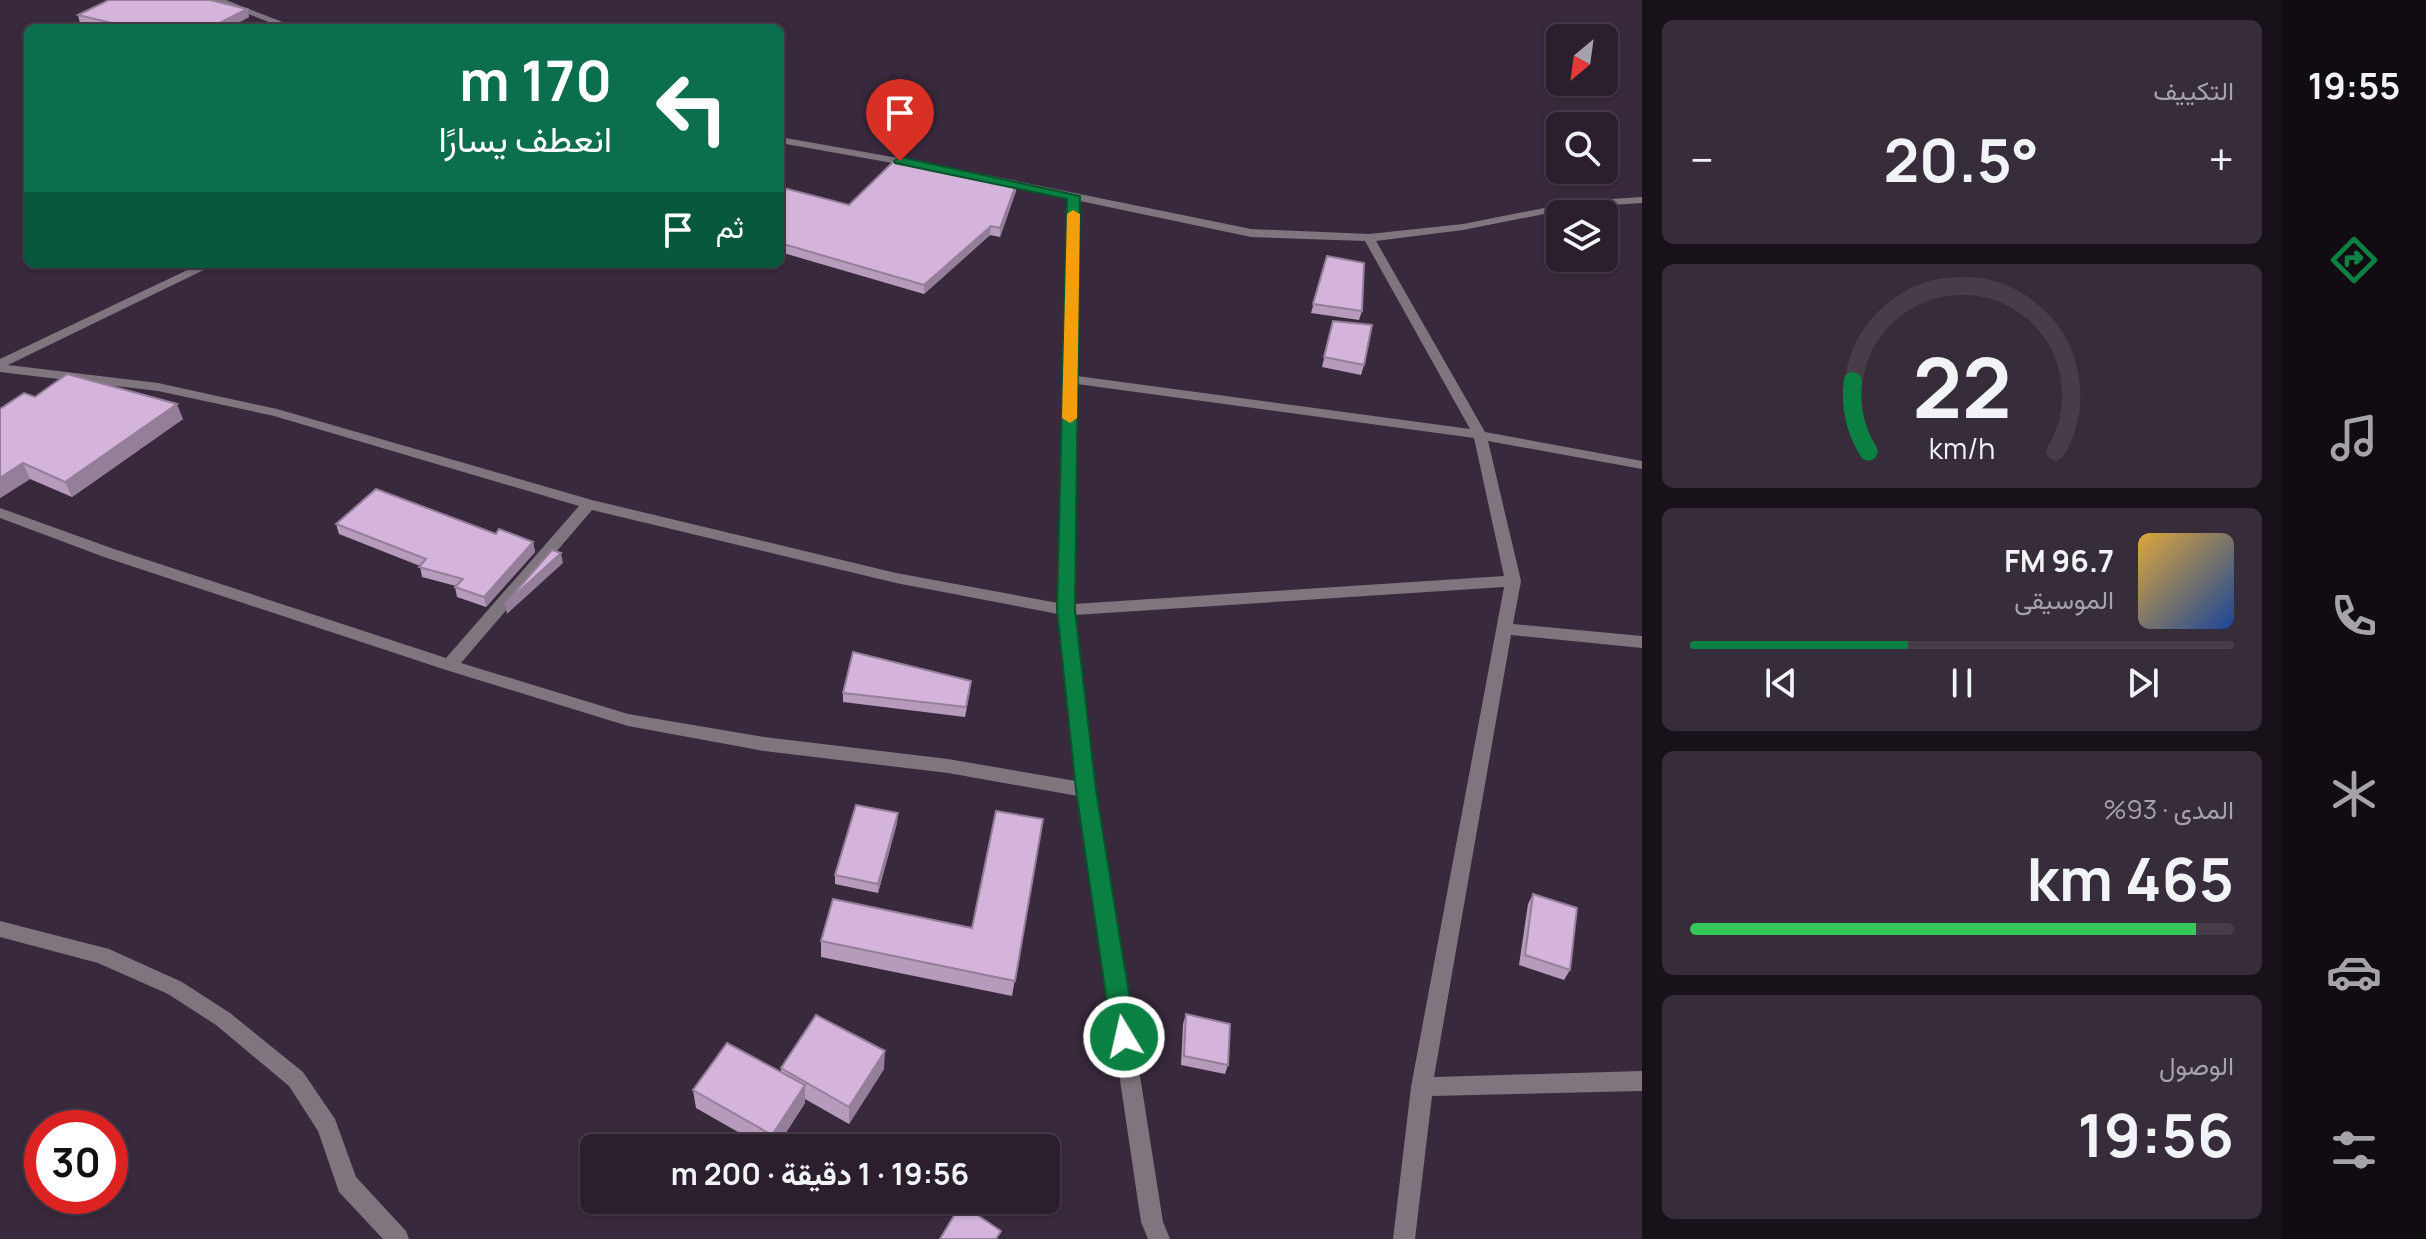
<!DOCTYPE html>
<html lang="ar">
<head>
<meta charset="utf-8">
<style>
	:root { --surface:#2b1f2d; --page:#372c39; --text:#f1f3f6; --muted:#a6a2aa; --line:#473d49; --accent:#0b8043 }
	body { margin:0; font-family:Manrope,Vazirmatn,sans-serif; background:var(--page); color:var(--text); direction:rtl; height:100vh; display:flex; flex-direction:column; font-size:30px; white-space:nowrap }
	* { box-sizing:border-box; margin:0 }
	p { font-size:26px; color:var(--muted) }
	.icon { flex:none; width:44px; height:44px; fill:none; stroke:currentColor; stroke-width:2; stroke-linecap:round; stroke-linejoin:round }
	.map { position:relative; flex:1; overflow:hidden; direction:ltr }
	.panel { display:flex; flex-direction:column; gap:20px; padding:20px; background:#181119; width:640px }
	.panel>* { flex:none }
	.hud { position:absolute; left:24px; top:24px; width:760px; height:244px; border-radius:12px; box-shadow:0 2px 6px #0004,0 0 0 2px var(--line); direction:rtl; background:#0b6e4f; color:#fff; overflow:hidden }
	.needle { width:52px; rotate:209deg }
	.fabs { position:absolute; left:1546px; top:24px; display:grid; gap:16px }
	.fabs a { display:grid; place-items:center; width:72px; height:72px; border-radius:12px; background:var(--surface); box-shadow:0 2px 6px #0004,0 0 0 2px var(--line); font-size:40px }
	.speed { position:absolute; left:24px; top:1110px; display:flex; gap:16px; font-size:40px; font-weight:700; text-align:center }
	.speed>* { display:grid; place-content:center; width:104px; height:104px; border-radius:50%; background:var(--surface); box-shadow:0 2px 6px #0004,0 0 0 2px var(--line); line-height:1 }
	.speed .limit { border:12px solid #d22; background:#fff; color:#111 }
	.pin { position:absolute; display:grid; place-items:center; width:68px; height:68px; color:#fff; margin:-82px -34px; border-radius:50% 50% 50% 0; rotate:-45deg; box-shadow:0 0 8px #0007 }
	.pin .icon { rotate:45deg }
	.me { position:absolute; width:88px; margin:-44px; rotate:351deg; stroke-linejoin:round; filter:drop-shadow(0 0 6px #0008) }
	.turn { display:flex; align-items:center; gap:28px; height:168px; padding:0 40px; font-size:36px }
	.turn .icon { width:104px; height:104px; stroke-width:2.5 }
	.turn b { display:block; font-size:56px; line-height:68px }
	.then { display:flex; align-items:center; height:76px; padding:0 40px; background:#0003; gap:16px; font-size:30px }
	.big { font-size:60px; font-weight:700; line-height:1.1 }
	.panel .widget { flex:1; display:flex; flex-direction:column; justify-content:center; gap:12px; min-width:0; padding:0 28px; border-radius:12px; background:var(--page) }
	.panel .dial { align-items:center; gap:0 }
	.dial svg { height:208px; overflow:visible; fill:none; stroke:var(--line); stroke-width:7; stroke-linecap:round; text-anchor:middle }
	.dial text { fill:var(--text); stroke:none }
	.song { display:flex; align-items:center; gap:24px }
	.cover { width:96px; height:96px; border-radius:12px; background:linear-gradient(135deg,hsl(40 70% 55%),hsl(220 70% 35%)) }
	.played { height:8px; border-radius:4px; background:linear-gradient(90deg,var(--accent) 40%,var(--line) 40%) }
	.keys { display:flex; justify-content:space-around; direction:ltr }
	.heat { display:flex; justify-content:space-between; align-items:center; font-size:44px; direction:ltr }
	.charge { height:12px; border-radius:6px; background:linear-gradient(90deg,#34c759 93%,var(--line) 0) }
	.trip { position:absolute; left:580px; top:1134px; width:480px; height:80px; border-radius:12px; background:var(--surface); box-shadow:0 2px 6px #0004,0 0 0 2px var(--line); font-weight:700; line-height:80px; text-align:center; direction:rtl }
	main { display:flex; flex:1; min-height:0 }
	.dock { display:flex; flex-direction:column; width:144px; justify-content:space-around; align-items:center; background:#110c12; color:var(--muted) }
	.dock .icon { width:56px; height:56px }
	.dock .on { color:var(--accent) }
	.dock b { font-size:36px; color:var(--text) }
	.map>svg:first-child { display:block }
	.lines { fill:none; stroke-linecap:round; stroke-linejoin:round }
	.minor { fill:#7e757f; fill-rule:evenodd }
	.wall { fill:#b69bbc }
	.shaded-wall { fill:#947e99 }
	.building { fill:#d4b4db; stroke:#947e99; stroke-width:2 }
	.route { fill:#0b8043; stroke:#07532c; stroke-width:2 }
	.slow { fill:#f59e0b }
</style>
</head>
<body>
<main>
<nav class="dock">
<b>19:55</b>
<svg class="icon on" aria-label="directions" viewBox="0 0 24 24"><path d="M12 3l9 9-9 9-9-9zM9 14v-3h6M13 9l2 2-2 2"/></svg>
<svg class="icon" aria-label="music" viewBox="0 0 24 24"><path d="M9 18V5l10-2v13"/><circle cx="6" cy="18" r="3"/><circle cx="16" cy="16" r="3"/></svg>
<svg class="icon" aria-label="phone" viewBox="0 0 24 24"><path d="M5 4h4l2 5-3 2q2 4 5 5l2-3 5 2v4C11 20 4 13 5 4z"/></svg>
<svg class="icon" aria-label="climate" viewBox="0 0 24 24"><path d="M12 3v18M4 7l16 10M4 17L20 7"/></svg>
<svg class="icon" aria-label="car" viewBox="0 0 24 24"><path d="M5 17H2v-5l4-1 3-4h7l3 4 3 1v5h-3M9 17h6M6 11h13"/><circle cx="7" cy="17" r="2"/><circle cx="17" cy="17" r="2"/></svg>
<svg class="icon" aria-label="filters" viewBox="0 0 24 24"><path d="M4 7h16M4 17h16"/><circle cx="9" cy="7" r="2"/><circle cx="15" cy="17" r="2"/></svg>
</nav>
<section class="panel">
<div class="widget"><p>التكييف</p>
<div class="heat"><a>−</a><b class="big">20.5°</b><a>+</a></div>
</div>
<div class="widget dial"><svg viewBox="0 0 100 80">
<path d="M14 69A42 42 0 1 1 86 69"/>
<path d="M14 69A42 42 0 0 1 8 42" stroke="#0b8043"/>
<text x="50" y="56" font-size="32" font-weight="700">22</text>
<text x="50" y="72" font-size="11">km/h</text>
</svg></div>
<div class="widget">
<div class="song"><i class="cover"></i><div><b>96.7 FM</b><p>الموسيقى</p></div></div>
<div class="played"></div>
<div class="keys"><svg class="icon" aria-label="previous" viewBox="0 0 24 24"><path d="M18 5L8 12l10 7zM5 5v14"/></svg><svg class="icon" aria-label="pause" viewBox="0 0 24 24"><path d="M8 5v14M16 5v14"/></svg><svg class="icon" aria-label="next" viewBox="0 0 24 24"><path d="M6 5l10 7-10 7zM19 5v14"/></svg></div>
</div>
<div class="widget"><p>المدى · 93%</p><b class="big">465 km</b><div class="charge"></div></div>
<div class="widget"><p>الوصول</p><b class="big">19:56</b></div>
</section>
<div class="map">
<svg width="1642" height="1239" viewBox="0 0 1642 1239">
	<rect width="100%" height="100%" fill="#39293c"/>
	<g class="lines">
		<!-- minor -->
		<path class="minor" d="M 213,0 L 226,0 L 298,28 L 284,28 Z
			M 780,137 L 915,161 L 920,164 L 915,167 L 780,143 Z
			M 996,177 L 1251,229 L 1369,234 L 1463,224 L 1580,201 L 1642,197 L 1642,203 L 1580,207 L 1463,230 L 1376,241 L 1485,432 L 1642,461 L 1642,469 L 1488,441 L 1521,581 L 1513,624 L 1642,636 L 1642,648 L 1511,635 L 1434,1077 L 1642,1071 L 1642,1091 L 1432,1096 L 1415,1239 L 1393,1239 L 1411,1087 L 1504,587 L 1075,615 L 1095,790 L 1163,1222 L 1170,1239 L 1148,1239 L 1141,1222 L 1078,796 L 948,773 L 764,751 L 628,726 L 443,669 L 104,557 L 0,518 L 0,508 L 114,549 L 446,658 L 579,506 L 274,416 L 158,391 L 0,372 L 0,359 L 200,264 L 216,264 L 8,365 L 158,383 L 277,409 L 592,500 L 896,573 L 1058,603 L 1068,198 L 992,182 L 990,180 ZM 1080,201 L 1251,237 L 1365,241 L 1470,429 L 1077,376 ZM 1077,384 L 1474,438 L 1504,576 L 1074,604 ZM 592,510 L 896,583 L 1058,614 L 1076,781 L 948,759 L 764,737 L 628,714 L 461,663 Z
			M 0,921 L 109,949 L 182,982 L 230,1013 L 303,1072 L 335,1119 L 356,1177 L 406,1231 L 409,1239 L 383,1239 L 339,1192 L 318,1131 L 289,1086 L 216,1025 L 168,994 L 98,963 L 0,937 Z"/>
	</g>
	<!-- wall -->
	<path class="wall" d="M 247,9 L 249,17 L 228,28 L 103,28 L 80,23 L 78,15 Z
		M 780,187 L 849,205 L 1016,191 L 1000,237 L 990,235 L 924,294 L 780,252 Z
		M 1327,256 L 1362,311 L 1359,320 L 1311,313 Z
		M 1333,321 L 1364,365 L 1361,375 L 1322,367 Z
		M 35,397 L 183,419 L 72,497 L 30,479 L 0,498 L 0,409 Z
		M 336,524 L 496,534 L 533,542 L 535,552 L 486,607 L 457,597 L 455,587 L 456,586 L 422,577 L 420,566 L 339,534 Z
		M 970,691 L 965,717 L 843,702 L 843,693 Z
		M 1043,819 L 1012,996 L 821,957 L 821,941 L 972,928 Z
		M 897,823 L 878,893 L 835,884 L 835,875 Z
		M 1533,894 L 1570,970 L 1564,980 L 1519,965 L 1528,904 Z
		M 1186,1014 L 1228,1065 L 1225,1074 L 1181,1065 L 1183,1024 Z
		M 781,1068 L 884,1069 L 849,1124 L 805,1099 L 805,1103 L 776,1148 L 766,1148 L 696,1108 L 693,1090 L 781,1072 Z"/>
	<!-- shaded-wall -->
	<path class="shaded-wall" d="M 247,9 L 249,17 L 228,28 L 210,28 Z
		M 1017,182 L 1016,191 L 1000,237 L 1000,228 Z
		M 991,226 L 990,235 L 924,294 L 924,285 Z
		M 177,404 L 183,419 L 72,497 L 65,482 Z
		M 23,463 L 30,479 L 0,498 L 0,478 Z
		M 533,542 L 535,552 L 486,607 L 484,597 Z
		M 561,553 L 563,563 L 507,614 L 505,604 Z
		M 898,813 L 897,823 L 878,893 L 878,884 Z
		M 885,1051 L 884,1069 L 849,1124 L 849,1107 Z
		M 805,1085 L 805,1103 L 776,1148 L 773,1148 L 772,1135 Z"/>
	<!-- building -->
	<path class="building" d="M 109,0 L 210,0 L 247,9 L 210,28 L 133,28 L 78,15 Z
		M 897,158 L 1017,182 L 1000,228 L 991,226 L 924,285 L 780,243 L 780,187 L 849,205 Z
		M 1327,256 L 1364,263 L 1362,311 L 1313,304 Z
		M 1333,321 L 1372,325 L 1364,365 L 1324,357 Z
		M 67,374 L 177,404 L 65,482 L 23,463 L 0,478 L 0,409 L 24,393 L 35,397 Z
		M 376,489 L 496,534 L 499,529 L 533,542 L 484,597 L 455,587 L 463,579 L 419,567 L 426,559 L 336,524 Z
		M 552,550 L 561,553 L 505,604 Z
		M 853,652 L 971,681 L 966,707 L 843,693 Z
		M 856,805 L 898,813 L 878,884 L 835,875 Z
		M 996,811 L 1043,819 L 1015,981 L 821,941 L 833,899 L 972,928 Z
		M 1533,894 L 1577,908 L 1570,970 L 1525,955 Z
		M 1186,1014 L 1230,1024 L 1228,1065 L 1184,1056 Z
		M 816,1015 L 885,1051 L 849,1107 L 781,1068 Z
		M 727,1043 L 805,1085 L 772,1135 L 693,1090 Z
		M 961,1204 L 1001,1231 L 996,1239 L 940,1239 Z"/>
	<!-- route -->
	<path class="route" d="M 900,157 L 1080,196 L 1075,610 L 1096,790 L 1136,1037 L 1132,1045 L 1124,1048 L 1116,1045 L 1112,1037 L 1076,790 L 1057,610 L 1067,199 L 895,163 L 894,161 Z"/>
	<!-- slow -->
	<path class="slow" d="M 1073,210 L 1080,214 L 1077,418 L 1070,423 L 1062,418 L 1067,214 Z"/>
</svg>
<div class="fabs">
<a><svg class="needle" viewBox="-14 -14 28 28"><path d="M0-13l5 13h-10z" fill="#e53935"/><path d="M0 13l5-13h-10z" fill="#a6a2aa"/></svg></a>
<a><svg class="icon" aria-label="search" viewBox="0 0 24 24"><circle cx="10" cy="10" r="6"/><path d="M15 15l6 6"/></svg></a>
<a><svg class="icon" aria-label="layers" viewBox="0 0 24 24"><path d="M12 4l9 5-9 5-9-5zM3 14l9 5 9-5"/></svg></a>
</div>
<div class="speed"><div class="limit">30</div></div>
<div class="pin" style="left:900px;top:161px;background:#d93025"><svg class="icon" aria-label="arrive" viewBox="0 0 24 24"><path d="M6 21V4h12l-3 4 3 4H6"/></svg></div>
<svg class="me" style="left:1124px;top:1037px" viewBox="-20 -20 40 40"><circle r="17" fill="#0b8043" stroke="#fff" stroke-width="3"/><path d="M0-11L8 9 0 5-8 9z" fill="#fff"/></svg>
<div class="trip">19:56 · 1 دقيقة · 200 m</div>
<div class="hud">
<div class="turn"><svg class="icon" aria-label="left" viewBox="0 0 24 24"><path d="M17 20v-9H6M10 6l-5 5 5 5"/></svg><div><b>170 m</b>انعطف يسارًا</div></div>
<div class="then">ثم<svg class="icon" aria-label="arrive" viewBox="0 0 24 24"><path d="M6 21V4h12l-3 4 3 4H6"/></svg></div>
</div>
</div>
</main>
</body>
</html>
